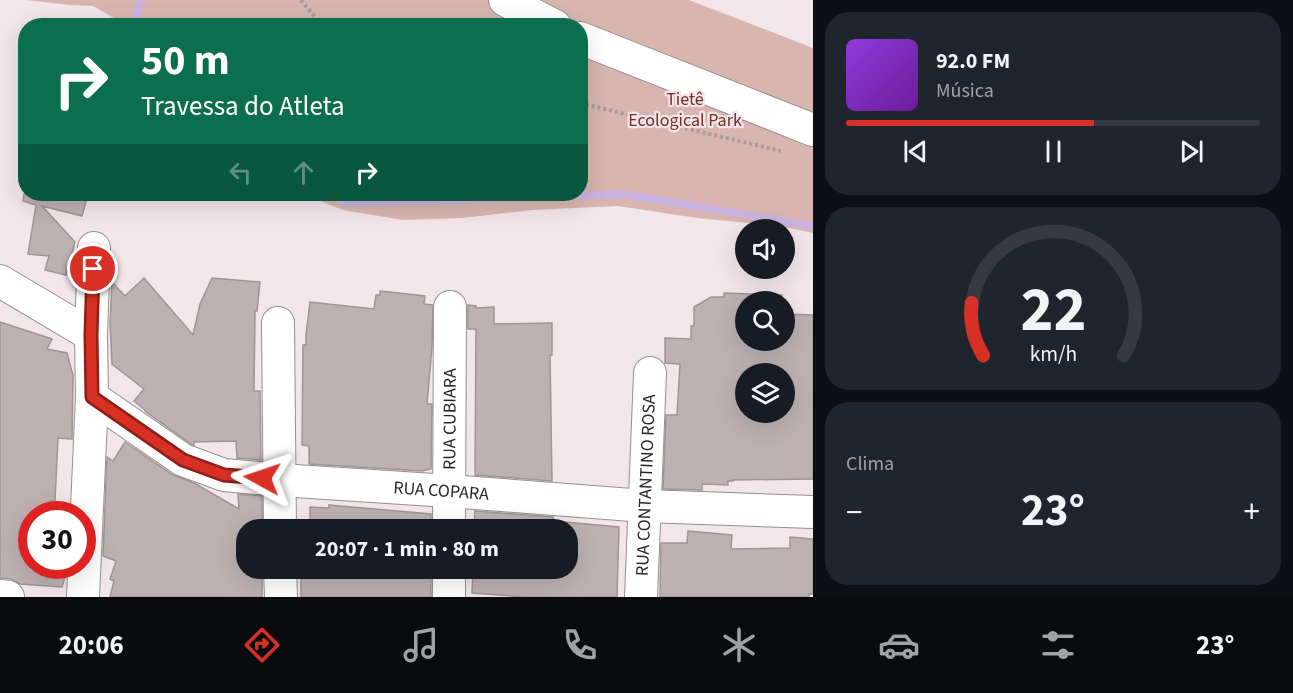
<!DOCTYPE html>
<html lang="pt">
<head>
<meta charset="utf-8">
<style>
	:root { --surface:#171b24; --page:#20242c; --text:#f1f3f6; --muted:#9ea1a6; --line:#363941; --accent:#d93025 }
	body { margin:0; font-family:"Source Sans 3",sans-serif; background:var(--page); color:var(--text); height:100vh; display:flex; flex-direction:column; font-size:22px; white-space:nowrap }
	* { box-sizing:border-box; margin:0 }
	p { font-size:20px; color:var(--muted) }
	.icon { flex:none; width:33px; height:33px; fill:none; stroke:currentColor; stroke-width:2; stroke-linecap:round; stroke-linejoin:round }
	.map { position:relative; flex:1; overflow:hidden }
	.drawer { display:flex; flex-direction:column; gap:12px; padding:12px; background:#0d0f14; width:480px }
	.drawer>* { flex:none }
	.banner { position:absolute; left:18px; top:18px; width:570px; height:183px; border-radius:24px; box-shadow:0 6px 24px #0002; background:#0b6e4f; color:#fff; overflow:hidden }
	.buttons { position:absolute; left:735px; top:219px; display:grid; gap:12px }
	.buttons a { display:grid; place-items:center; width:60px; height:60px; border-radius:50%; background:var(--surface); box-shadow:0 6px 24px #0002; font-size:30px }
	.speed { position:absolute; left:18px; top:501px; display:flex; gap:12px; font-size:30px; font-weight:700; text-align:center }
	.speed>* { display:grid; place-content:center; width:78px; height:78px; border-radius:50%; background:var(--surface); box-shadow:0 6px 24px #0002; line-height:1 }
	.speed .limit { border:9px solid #d22; background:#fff; color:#111 }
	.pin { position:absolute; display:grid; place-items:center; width:51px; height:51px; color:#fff; margin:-26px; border:3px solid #fff; border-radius:50%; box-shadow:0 2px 6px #0007 }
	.me { position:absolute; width:66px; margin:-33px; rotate:275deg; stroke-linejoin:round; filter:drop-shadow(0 0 4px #0008) }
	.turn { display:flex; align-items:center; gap:21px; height:126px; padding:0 24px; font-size:27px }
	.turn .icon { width:78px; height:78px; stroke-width:2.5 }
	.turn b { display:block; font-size:42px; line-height:51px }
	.lanes { display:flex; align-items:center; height:57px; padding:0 24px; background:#0003; justify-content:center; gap:30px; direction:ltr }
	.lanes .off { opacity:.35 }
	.big { font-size:45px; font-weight:700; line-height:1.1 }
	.drawer .tile { flex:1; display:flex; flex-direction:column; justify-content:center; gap:9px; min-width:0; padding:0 21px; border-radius:24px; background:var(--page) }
	.drawer .dial { align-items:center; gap:0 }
	.dial svg { height:156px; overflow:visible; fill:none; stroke:var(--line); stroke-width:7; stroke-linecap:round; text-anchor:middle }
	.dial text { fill:var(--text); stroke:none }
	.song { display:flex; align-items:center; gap:18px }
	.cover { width:72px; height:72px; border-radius:9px; background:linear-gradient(135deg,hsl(270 70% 55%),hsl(280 70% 35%)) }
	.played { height:6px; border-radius:3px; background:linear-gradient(90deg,var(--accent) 60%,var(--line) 60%) }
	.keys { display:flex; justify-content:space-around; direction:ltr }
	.heat { display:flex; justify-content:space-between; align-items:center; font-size:33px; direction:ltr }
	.trip { position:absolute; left:236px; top:519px; width:342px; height:60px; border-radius:24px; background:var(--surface); box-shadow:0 6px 24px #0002; font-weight:700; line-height:60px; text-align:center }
	.tab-bar { display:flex; height:96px; justify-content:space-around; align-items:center; background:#090b0e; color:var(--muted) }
	.tab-bar .icon { width:42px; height:42px }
	.tab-bar .current { color:var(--accent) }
	.tab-bar b { font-size:27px; color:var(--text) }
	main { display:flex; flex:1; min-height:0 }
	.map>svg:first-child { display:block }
	.green { fill:#d8b6af }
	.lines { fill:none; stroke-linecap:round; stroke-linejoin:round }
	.stream { stroke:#cab3df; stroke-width:8 }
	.building { fill:#bdb1b2; stroke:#a09495; stroke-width:1.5; fill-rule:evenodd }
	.minor-casing { stroke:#988d92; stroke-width:34 }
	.path { stroke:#a59ca0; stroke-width:4; stroke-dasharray:3 3; stroke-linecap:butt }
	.minor { stroke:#fff; stroke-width:32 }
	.route-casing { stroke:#8d1f18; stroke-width:15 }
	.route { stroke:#d93025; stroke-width:10 }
	.labels { text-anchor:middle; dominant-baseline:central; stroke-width:4.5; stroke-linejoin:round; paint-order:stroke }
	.park-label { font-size:18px; fill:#723026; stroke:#f2e6eb }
	.street-label { font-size:18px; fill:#2a2628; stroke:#f2e6eb }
</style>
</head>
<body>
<main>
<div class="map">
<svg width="813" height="597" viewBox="0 0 813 597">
	<rect width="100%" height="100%" fill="#f2e6eb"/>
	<!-- green -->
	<path class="green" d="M 26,0 L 689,0 L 813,48 L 813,233 L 780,226 L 697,218 L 618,206 L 533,210 L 462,218 L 403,220 L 343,210 L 302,194 L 580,194 L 580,26 L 123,26 L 119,21 L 93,6 L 70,5 Z"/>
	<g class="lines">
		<!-- stream -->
		<path class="stream" d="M 141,0 L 136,15 L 143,26
			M 330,194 L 346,203 L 622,194 L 813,226"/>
	</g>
	<!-- building -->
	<path class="building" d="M 24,194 L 88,194 L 82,216 L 42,206 L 75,242 L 66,275 L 45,270 L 49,256 L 28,254 L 36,205 L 23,201 Z
		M 144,278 L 193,335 L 200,304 L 212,278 L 260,282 L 257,311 L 255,311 L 254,391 L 260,391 L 261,460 L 237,458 L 236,441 L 194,442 L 194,445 L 191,444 L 145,411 L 145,410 L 134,401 L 144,389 L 112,364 L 110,324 L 112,282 L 125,296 Z
		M 380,291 L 425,296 L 424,304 L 433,305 L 432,347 L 427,404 L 432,404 L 431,469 L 422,471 L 309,464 L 309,446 L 302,445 L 303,345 L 306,345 L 306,335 L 310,302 L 374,309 L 376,295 L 380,295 Z
		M 724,293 L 782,295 L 782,302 L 746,302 L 746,340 L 784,340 L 784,314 L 813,315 L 813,479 L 733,480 L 733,481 L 728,481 L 728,485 L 702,484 L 702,490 L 663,489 L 666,415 L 677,415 L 680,364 L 665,363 L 665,338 L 691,339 L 691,326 L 694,326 L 694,307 L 711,297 L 724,297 ZM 746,374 L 784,374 L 784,412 L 746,412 Z
		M 468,305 L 476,306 L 476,308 L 494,307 L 494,324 L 552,323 L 552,355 L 550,355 L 552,481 L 475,475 L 476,329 L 468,329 Z
		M 0,322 L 52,339 L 47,349 L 67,353 L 73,375 L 72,439 L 58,438 L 55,501 L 50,501 L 48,514 L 32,514 L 32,566 L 66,566 L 66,574 L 62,587 L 20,584 L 11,579 L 0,578 Z
		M 125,442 L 173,475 L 194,483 L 239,509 L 238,494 L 262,496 L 262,530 L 246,530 L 246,568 L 262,568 L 262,597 L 110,597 L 114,581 L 110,579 L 116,561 L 103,556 L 107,457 L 113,461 Z
		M 329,505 L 431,514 L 431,530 L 310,530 L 310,507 L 329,508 Z
		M 475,511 L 553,517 L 554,521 L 619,527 L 617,597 L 525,597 L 472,593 L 473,568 L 567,568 L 567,530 L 474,530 Z
		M 688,531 L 732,535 L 731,549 L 790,548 L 790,537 L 813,539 L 813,594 L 809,594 L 809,597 L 660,597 L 661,543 L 687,543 Z
		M 301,568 L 431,568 L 431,597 L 301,597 Z"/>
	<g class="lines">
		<defs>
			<g id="minor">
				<path d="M 505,0 L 555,26"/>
				<path d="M 580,38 L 813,130"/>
				<path d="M 0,281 L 91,335"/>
				<path d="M 278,323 L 280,530"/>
				<path id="s1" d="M 92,397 L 183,460 L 224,475 L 280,480 L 449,491 L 645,506 L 813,512"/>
				<path id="s2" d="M 449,530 L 450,307"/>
				<path d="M 280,568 L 281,597"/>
				<path d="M 0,596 L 8,597"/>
				<path d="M 83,597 L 92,397 L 91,335 L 94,248"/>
				<path d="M 449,597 L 449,568"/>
				<path id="s3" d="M 641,597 L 650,373"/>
			</g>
		</defs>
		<!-- minor casing -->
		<use href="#minor" class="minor-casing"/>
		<!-- path -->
		<path class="path" d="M 301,0 L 322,26
			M 580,103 L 781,151"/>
		<!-- minor -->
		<use href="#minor" class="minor"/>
	</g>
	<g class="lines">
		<defs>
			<path id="route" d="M 93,269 L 91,335 L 92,397 L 183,460 L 224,475 L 262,478"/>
		</defs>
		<!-- route casing -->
		<use href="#route" class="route-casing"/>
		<!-- route -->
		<use href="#route" class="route"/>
	</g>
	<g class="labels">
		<!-- park labels -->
		<g class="park-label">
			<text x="685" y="99">Tietê<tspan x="685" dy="21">Ecological Park</tspan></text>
		</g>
		<!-- street labels -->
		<g class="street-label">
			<text stroke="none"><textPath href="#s2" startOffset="111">RUA CUBIARA</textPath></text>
			<text stroke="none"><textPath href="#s3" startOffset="112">RUA CONTANTINO ROSA</textPath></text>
			<text stroke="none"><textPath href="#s1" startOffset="372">RUA COPARA</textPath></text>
		</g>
	</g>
</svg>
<div class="buttons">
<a><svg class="icon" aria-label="sound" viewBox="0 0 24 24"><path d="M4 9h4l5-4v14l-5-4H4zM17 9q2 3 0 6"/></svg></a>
<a><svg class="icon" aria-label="search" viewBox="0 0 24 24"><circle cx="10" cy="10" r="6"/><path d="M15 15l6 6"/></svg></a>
<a><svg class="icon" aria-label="layers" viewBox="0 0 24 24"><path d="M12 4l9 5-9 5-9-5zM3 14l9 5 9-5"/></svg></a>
</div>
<div class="speed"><div class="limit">30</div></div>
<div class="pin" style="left:93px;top:269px;background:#d93025"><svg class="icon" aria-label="arrive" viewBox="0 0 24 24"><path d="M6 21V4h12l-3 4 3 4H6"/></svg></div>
<svg class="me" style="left:262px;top:478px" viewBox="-20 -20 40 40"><path d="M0-17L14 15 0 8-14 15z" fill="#d93025" stroke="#fff" stroke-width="4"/></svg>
<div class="trip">20:07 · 1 min · 80 m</div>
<div class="banner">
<div class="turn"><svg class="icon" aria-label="right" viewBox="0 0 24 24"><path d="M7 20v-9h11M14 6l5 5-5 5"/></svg><div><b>50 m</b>Travessa do Atleta</div></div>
<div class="lanes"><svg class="icon off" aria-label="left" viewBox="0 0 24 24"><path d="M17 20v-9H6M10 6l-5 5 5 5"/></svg><svg class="icon off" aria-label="ahead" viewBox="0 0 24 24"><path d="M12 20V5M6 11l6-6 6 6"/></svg><svg class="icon" aria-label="right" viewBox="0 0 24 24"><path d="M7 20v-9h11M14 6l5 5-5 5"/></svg></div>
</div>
</div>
<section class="drawer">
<div class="tile">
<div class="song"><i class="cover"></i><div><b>92.0 FM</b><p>Música</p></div></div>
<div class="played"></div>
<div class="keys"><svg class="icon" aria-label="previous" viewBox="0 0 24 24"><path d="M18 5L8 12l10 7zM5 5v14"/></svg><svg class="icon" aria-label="pause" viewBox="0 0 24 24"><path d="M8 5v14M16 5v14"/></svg><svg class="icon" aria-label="next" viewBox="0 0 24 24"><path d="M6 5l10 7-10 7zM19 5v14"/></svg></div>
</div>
<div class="tile dial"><svg viewBox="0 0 100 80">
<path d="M14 69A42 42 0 1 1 86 69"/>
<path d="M14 69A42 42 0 0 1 8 42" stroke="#d93025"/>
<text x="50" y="56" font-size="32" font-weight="700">22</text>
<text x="50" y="72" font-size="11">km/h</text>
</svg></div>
<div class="tile"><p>Clima</p>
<div class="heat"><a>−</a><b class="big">23°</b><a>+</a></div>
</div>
</section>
</main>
<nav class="tab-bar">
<b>20:06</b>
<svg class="icon current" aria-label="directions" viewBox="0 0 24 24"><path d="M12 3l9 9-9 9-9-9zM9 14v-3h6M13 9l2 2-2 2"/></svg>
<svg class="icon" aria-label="music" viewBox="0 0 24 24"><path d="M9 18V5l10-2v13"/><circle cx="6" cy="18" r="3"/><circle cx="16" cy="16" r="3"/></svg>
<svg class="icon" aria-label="phone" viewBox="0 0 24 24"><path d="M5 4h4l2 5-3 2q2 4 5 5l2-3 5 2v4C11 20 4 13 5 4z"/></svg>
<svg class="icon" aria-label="climate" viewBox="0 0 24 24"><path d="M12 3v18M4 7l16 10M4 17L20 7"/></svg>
<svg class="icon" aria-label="car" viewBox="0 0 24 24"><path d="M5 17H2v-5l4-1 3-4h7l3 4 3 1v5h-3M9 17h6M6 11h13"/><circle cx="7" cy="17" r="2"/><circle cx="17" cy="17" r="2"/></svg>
<svg class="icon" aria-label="filters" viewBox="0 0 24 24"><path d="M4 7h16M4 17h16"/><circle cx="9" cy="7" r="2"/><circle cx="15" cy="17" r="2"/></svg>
<b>23°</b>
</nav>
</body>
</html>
